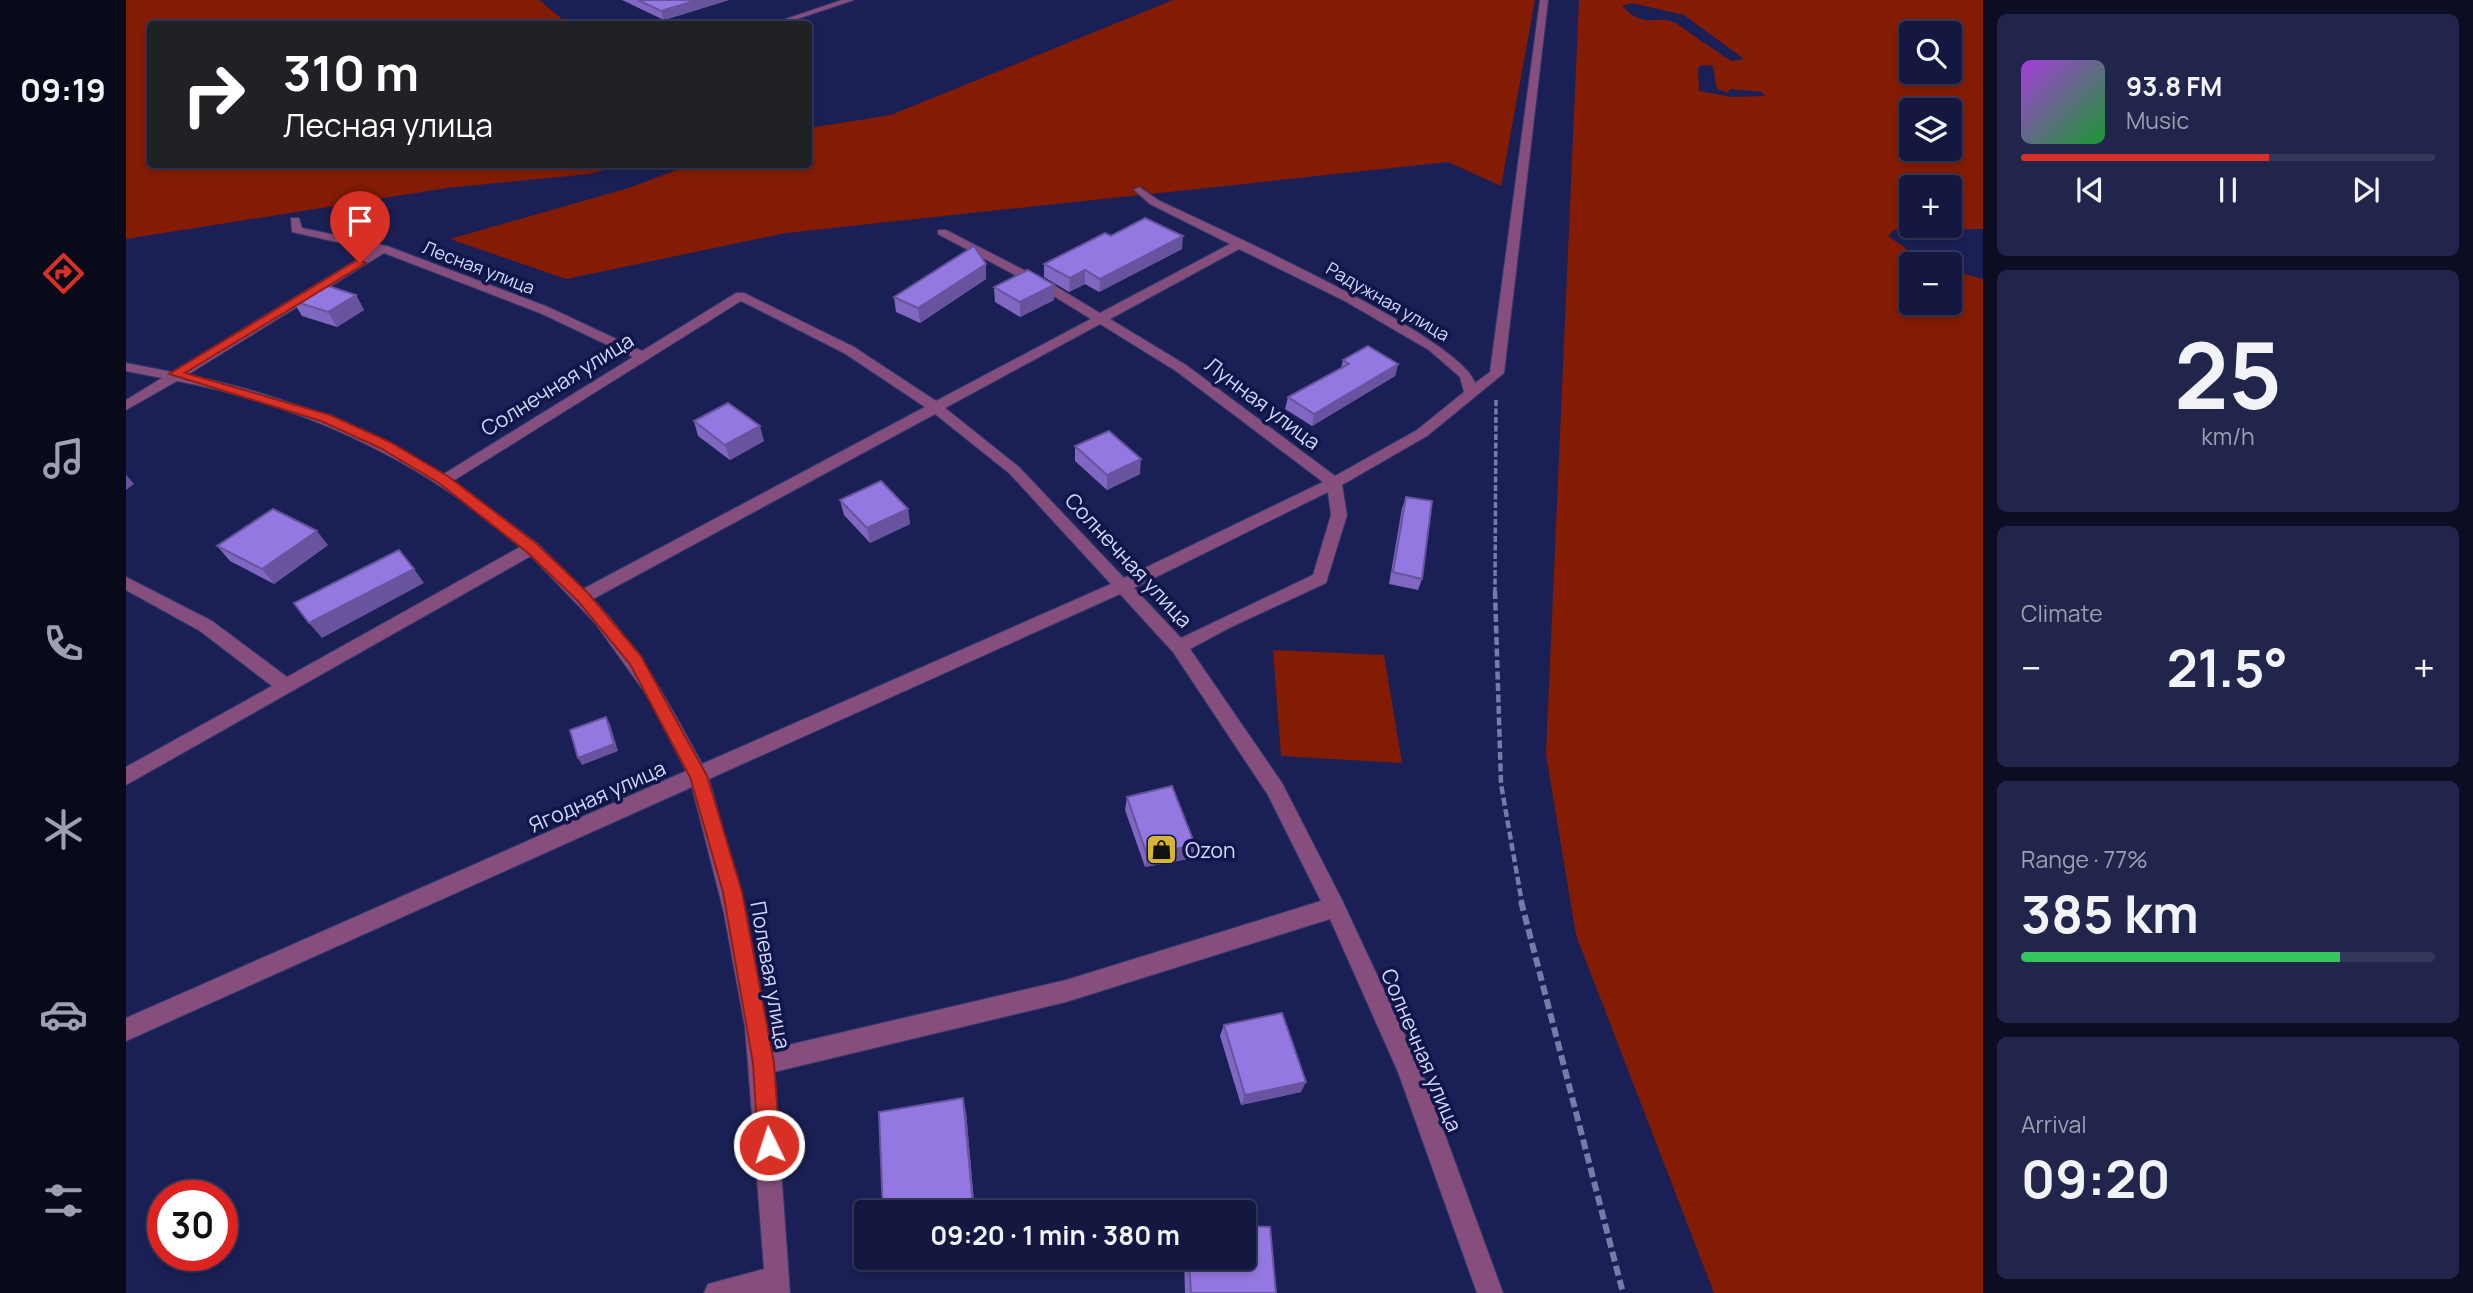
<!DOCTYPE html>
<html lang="en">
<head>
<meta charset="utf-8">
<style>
	:root { --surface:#141840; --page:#21254b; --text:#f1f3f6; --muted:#9da0b1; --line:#333759; --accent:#d93025 }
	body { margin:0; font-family:Manrope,sans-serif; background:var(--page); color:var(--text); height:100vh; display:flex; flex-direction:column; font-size:26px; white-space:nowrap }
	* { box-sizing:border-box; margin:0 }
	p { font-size:23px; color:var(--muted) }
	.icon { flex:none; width:38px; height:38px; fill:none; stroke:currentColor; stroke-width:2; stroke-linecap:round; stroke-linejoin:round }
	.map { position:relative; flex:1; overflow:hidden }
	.drawer { display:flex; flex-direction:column; gap:14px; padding:14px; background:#0b0d23; width:490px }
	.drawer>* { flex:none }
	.hud { position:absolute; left:21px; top:21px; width:665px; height:147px; border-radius:7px; box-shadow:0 4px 10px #0003,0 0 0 2px var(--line); background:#202124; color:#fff; overflow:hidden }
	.controls { position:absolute; left:1773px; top:21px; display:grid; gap:14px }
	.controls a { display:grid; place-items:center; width:63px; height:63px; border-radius:7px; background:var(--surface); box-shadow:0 4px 10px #0003,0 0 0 2px var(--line); font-size:35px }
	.speed { position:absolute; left:21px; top:1180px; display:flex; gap:14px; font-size:35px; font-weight:700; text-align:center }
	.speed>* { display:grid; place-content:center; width:91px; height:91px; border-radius:50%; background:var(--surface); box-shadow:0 4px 10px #0003,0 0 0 2px var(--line); line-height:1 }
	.speed .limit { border:10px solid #d22; background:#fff; color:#111 }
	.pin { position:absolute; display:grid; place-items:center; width:60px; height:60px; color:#fff; margin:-72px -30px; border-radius:50% 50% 50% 0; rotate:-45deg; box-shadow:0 0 7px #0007 }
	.pin .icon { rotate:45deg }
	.me { position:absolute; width:77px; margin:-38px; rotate:356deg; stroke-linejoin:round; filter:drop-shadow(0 0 5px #0008) }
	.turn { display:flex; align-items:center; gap:24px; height:147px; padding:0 21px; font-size:32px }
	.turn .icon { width:91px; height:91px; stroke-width:2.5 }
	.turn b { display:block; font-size:49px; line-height:60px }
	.big { font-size:52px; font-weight:700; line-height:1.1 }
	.drawer .card { flex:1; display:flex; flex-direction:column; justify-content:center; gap:10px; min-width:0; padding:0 24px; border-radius:10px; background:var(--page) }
	.drawer .dial { align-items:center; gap:0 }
	.dial b { font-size:91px; line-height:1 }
	.song { display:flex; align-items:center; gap:21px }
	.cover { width:84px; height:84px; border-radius:10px; background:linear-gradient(135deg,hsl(280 70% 55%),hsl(130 70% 35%)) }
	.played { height:7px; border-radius:4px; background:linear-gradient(90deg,var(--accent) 60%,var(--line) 60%) }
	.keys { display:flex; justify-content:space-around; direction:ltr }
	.heat { display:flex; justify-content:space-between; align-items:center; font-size:38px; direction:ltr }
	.charge { height:10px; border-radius:5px; background:linear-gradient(90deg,#34c759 77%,var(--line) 0) }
	.trip { position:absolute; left:728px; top:1200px; width:402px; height:70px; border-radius:7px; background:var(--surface); box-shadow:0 4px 10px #0003,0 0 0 2px var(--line); font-weight:700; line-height:70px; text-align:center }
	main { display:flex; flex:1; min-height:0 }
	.tabs { display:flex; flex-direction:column; width:126px; justify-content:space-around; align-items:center; background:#080a1a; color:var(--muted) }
	.tabs .icon { width:49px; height:49px }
	.tabs .active { color:var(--accent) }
	.tabs b { font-size:32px; color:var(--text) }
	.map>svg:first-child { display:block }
	.green { fill:#841c03; fill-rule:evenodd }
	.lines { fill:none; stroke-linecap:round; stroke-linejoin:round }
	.minor-casing { stroke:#343a6c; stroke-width:2 }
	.path-far2 { stroke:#747ca7; stroke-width:3.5; stroke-dasharray:6 2.5; stroke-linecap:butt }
	.path-far1 { stroke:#747ca7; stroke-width:4.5; stroke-dasharray:8 3.5; stroke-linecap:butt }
	.path { stroke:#747ca7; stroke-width:6; stroke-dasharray:10 4.5; stroke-linecap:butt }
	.minor { fill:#854e7c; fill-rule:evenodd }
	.wall { fill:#7f67c2 }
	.shaded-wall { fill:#68549e }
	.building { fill:#9478e2; stroke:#68549e; stroke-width:2 }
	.route { fill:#d93025; stroke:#8d1f18; stroke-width:2 }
	.labels { text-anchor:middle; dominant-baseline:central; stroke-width:7; stroke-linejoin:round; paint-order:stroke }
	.far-street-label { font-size:18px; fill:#d1dafc; stroke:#121549 }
	.street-label { font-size:21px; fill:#d1dafc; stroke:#121549 }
	.poi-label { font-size:21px; fill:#d1dafc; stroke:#121549; text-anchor:start }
</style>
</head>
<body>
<main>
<nav class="tabs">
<b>09:19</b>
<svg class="icon active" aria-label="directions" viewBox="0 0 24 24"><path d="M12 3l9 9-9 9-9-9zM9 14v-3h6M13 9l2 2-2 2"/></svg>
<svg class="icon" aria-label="music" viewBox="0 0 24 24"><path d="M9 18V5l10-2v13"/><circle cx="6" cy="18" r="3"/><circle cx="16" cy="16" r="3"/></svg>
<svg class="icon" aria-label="phone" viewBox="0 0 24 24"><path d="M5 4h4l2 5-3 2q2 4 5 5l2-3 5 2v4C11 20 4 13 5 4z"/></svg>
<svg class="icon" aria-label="climate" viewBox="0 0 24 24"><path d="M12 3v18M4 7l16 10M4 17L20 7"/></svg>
<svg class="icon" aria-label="car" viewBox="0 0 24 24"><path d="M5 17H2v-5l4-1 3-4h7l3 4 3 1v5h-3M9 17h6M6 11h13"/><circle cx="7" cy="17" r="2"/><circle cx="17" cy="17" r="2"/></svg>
<svg class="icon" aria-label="filters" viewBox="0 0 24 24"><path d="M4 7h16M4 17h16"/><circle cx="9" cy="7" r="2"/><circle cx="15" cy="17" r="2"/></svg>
</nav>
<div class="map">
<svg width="1857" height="1293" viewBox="0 0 1857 1293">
	<rect width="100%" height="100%" fill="#1a2055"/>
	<!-- green -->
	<path class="green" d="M 0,0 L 413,0 L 442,24 L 24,24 L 24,164 L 500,165 L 463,174 L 321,188 L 0,239 Z
		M 1047,0 L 1409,0 L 1375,186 L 1322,162 L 660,233 L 440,279 L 324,239 L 506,187 L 563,165 L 682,164 L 683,128 L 765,115 Z
		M 1453,0 L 1857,0 L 1857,229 L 1768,230 L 1762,236 L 1802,264 L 1785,264 L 1785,303 L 1824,303 L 1824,270 L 1857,279 L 1857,1293 L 1588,1293 L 1450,935 L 1420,754 ZM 1506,3 L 1558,15 L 1618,59 C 1618,59 1608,61 1607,61 C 1603,61 1559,29 1551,24 C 1531,12 1521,32 1496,6 ZM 1785,33 L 1824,33 L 1824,72 L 1785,72 ZM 1576,65 L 1587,66 L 1591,89 L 1602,93 L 1604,89 L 1636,92 L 1639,96 L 1606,97 L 1573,91 L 1572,68 ZM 1785,110 L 1824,110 L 1824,149 L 1785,149 ZM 1785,187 L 1824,187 L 1824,226 L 1785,226 Z
		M 1147,650 L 1258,655 L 1276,763 L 1155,756 Z"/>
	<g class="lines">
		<defs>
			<path id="minor" d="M 716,0 L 728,0 L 656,24 L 645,24 Z
				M 1414,0 L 1422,0 L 1378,373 L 1301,436 L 1216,485 L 1221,515 L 1200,583 L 1103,628 L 1064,649 L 1156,783 L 1216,900 L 1295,1069 L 1377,1293 L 1351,1293 L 1272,1072 L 1204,919 L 940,1002 L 648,1072 L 664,1293 L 578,1293 L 582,1284 L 638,1269 L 619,1027 L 598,913 L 566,787 L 0,1041 L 0,1018 L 560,771 L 522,697 L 469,623 L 405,556 L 0,785 L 0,767 L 146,686 L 74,631 L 0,590 L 0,577 L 86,621 L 161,677 L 394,547 C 375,532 356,515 336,501 C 252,441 151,400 51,381 L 0,410 L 0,400 L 36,378 L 0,371 L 0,363 L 46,372 L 247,250 L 166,232 L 165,218 L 173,218 L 176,228 L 261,246 L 422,307 L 516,351 L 610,293 L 618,293 L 728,347 L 810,401 L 965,319 L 921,292 L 812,234 L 812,230 L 820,230 L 929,286 L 974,313 L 1104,244 L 1024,204 L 1008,190 L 1013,187 L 1032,200 C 1086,226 1335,337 1349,383 L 1364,372 ZM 1113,249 L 1217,300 L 1303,350 L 1334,377 L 1338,392 L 1291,430 L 1209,476 L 1060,365 L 984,319 ZM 258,253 L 414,313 L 507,357 L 316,475 C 237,428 152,392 61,375 ZM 615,301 L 718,353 L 799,407 L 457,589 L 412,544 L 327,481 ZM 974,324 L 1050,371 L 1197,482 L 998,578 L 893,467 L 819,408 ZM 809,414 L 883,473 L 985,584 L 576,764 C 545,706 513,647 467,599 ZM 1202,492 L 1205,515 L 1187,575 L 1055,638 L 1008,588 ZM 994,594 L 1047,652 L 1142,795 L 1195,901 L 940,980 L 645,1049 L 620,913 L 583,779 Z"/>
		</defs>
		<!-- minor casing -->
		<use href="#minor" class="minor-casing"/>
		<!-- path-far2 -->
		<path class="path-far2" d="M 1369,593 L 1370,399"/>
		<!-- path-far1 -->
		<path class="path-far1" d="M 1369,591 L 1375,784 L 1396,903"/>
		<!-- path -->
		<path class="path" d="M 1395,901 L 1497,1293"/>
		<!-- minor -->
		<use href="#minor" class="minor"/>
	</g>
	<!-- wall -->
	<path class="wall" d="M 496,0 L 603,0 L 538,20 Z
		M 985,236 L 1056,249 L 973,292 L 959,284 L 943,292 L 918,277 L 918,264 Z
		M 860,279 L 794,323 L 770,312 L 768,297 Z
		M 868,287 L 928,300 L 894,317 L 869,302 Z
		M 230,295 L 238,310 L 211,327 L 176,316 L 167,301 Z
		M 1217,360 L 1272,364 L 1269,376 L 1186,426 L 1159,409 L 1162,397 L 1215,368 Z
		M 568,421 L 638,441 L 604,460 L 572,436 Z
		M 949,446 L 1014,474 L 981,490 L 949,461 Z
		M 1280,497 L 1296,579 L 1292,590 L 1263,584 L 1276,508 Z
		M 714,500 L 782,509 L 784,524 L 744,543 L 718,515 Z
		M 202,545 L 148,584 L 104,561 L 91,546 Z
		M 1001,797 L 1067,858 L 1019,867 L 999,810 Z
		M 1098,1025 L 1175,1092 L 1115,1105 L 1094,1036 Z
		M 840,1112 L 849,1213 L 757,1213 Z
		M 1058,1258 L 1118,1258 L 1150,1293 L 1059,1293 Z"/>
	<!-- shaded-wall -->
	<path class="shaded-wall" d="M 571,0 L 603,0 L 538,20 L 535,11 Z
		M 1057,236 L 1056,249 L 973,292 L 974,279 Z
		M 860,264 L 860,279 L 794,323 L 792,308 Z
		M 959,270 L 959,284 L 943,292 L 944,278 Z
		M 928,285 L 928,300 L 894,317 L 894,302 Z
		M 230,295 L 238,310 L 211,327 L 202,312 Z
		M 1272,364 L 1269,376 L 1186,426 L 1188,414 Z
		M 634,426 L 638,441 L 604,460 L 599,445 Z
		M 1015,459 L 1014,474 L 981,490 L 981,475 Z
		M 0,475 L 8,484 L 0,490 Z
		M 782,509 L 784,524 L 744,543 L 741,528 Z
		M 191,531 L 202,545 L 148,584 L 136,569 Z
		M 288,569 L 298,583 L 196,638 L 183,623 Z
		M 480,717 L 484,724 L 492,751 L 456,765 L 452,758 Z
		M 1069,845 L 1067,858 L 1019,867 L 1021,855 Z
		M 1180,1082 L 1175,1092 L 1115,1105 L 1119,1095 Z
		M 837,1098 L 840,1112 L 849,1213 L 847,1205 Z"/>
	<!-- building -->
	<path class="building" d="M 512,0 L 571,0 L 535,11 Z
		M 1019,218 L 1057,236 L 974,279 L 959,270 L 944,278 L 918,264 L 979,233 L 985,236 Z
		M 848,246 L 860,264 L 792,308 L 768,297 Z
		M 902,270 L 928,285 L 894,302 L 868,287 Z
		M 196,284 L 230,295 L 202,312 L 167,301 Z
		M 1242,346 L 1272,364 L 1188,414 L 1162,397 L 1223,364 L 1217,360 Z
		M 602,403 L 634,426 L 599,445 L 568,421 Z
		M 983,431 L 1015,459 L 981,475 L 949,446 Z
		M 755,481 L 782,509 L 741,528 L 714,500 Z
		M 1280,497 L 1306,501 L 1296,579 L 1267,572 Z
		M 147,509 L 191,531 L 136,569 L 91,546 Z
		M 273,550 L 288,569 L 183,623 L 168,603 Z
		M 480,717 L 488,744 L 452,758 L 444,730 Z
		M 1046,786 L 1069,845 L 1021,855 L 1001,797 Z
		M 1156,1013 L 1180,1082 L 1119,1095 L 1098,1025 Z
		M 837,1098 L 847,1205 L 801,1213 L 757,1213 L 753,1112 Z
		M 1118,1226 L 1144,1227 L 1150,1293 L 1065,1293 L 1063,1258 L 1118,1258 Z"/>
	<!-- route -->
	<path class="route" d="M 231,260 L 240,263 L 59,373 L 204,415 L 264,442 L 323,477 L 411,544 L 462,593 L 515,656 L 581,776 L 616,892 L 648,1063 L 654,1145 L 651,1153 L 643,1156 L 635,1153 L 632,1145 L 627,1063 L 597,892 L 564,777 L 504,664 L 452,601 L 401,552 L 313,483 L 254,448 L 195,421 L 43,374 Z"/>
	<!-- icons -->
	<defs>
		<symbol id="shop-square" viewBox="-11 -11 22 22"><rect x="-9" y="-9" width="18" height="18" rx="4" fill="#d6b534" stroke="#121549"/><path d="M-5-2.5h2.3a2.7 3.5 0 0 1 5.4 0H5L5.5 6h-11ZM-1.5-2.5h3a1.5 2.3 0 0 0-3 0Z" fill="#111"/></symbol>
	</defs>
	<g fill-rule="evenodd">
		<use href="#shop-square" x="1018" y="832" width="35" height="35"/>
	</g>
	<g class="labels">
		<!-- far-street labels -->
		<g class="far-street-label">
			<text transform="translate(353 267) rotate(21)">Лесная улица</text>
			<text transform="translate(1262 301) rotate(30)">Радужная улица</text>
		</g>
		<!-- street labels -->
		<g class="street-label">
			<text transform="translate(431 384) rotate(-32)">Солнечная улица</text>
			<text transform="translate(1137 403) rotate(37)">Лунная улица</text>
			<text transform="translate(1003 560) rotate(47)">Солнечная улица</text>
			<text transform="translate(471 796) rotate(-24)">Ягодная улица</text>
			<text transform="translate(645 975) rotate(80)">Полевая улица</text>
			<text transform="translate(1296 1050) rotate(67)">Солнечная улица</text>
		</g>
		<!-- poi labels -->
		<g class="poi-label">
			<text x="1059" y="850">Ozon</text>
		</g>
	</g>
</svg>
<div class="controls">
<a><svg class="icon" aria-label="search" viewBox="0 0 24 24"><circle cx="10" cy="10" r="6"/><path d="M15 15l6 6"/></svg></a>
<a><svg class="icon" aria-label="layers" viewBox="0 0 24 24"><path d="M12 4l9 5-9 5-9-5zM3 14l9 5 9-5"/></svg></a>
<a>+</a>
<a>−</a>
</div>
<div class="speed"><div class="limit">30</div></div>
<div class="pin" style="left:234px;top:263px;background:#d93025"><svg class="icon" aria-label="arrive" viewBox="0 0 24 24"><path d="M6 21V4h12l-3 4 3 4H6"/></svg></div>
<svg class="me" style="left:643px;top:1145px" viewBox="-20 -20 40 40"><circle r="17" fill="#d93025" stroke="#fff" stroke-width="3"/><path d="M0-11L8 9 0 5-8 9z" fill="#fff"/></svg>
<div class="trip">09:20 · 1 min · 380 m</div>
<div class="hud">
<div class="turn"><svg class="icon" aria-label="right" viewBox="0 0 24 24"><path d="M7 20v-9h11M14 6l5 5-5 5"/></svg><div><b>310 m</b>Лесная улица</div></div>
</div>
</div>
<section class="drawer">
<div class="card">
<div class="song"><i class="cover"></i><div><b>93.8 FM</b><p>Music</p></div></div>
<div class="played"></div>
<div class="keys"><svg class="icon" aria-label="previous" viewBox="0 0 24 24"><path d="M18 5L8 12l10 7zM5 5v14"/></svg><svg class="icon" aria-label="pause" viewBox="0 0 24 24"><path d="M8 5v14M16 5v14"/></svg><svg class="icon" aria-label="next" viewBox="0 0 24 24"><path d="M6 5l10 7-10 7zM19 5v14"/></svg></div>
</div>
<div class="card dial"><b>25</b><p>km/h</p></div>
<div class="card"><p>Climate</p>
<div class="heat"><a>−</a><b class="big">21.5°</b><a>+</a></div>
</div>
<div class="card"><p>Range · 77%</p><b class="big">385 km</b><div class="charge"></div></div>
<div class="card"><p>Arrival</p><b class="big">09:20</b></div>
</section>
</main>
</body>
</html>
